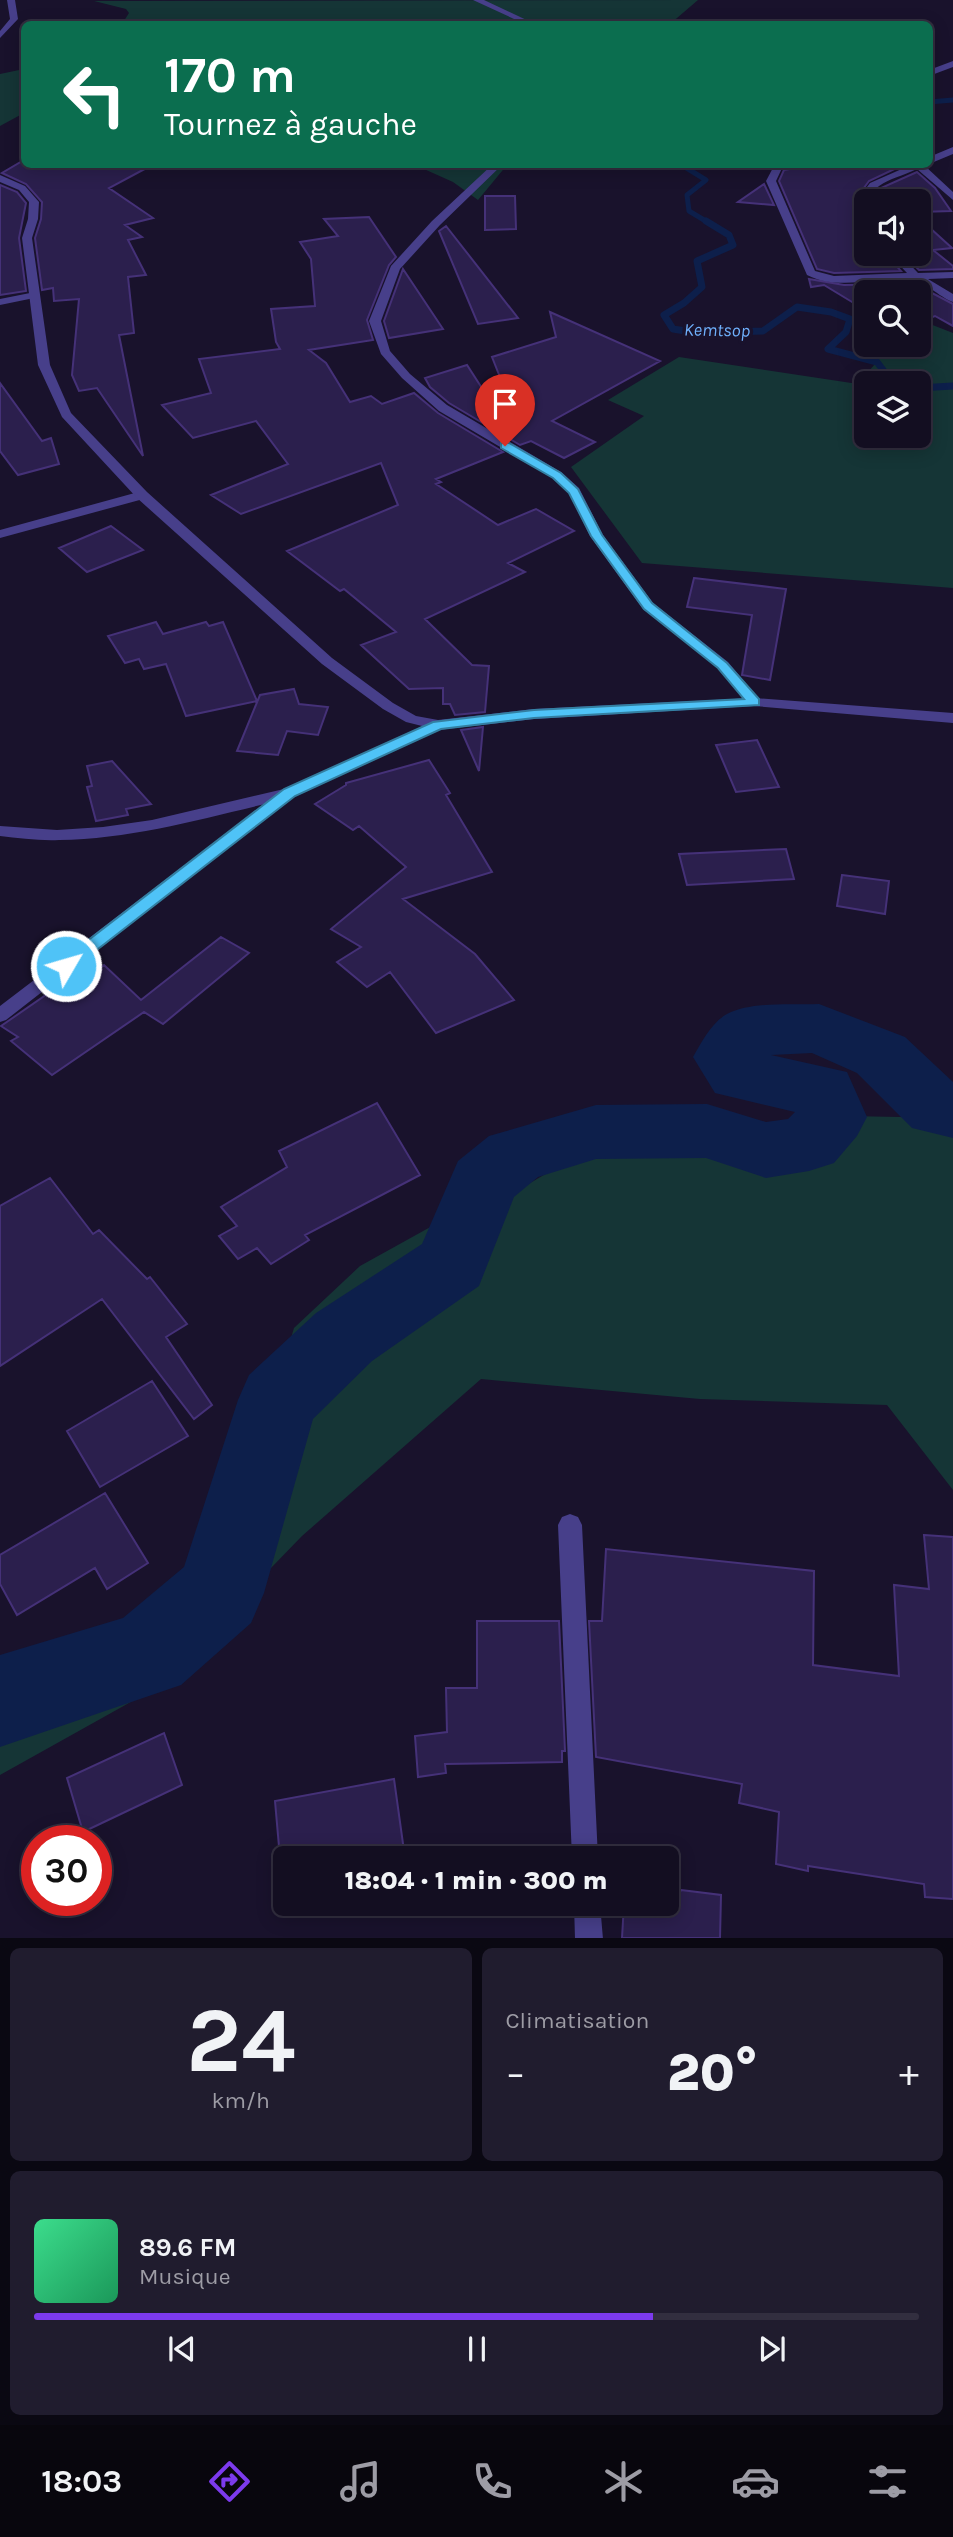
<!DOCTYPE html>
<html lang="fr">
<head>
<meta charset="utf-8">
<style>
	:root { --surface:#130e21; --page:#201c2e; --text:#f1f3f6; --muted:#9d9ca5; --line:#322e3f; --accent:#7c3aed }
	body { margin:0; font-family:Karla,sans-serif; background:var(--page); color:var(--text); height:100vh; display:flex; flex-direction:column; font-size:26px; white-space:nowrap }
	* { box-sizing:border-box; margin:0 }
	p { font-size:23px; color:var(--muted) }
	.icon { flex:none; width:38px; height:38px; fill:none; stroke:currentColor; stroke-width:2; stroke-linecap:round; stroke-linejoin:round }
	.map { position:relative; height:1938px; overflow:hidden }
	.panel { display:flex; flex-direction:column; gap:10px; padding:10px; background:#0a0812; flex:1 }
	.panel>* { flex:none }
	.hud { position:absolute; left:21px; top:21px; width:912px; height:147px; border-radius:10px; box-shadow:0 4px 18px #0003,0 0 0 2px var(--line); background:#0b6e4f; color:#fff; overflow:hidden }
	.buttons { position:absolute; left:854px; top:189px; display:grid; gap:14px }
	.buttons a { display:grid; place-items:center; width:77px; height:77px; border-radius:10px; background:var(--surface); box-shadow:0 4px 18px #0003,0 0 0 2px var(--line); font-size:35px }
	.speed { position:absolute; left:21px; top:1825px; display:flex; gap:14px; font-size:35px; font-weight:700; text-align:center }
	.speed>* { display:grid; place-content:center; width:91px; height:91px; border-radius:50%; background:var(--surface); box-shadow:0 4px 18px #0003,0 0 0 2px var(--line); line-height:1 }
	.speed .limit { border:10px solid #d22; background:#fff; color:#111 }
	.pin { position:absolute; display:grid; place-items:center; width:60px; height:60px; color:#fff; margin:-72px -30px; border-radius:50% 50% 50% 0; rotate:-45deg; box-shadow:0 0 7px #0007 }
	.pin .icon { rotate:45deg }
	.me { position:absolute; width:77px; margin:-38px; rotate:52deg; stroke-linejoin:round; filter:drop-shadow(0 0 5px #0008) }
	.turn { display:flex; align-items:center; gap:24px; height:147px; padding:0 28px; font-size:32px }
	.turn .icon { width:91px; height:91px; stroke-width:2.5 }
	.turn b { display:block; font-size:49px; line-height:60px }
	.big { font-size:52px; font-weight:800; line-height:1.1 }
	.panel .widget { flex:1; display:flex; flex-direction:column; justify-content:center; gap:10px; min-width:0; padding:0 24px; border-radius:10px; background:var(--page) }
	.panel .dial { align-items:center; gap:0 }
	.dial b { font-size:91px; line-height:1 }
	.song { display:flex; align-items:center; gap:21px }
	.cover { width:84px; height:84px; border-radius:10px; background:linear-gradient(135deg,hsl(150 70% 55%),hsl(150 70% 35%)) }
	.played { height:7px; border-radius:4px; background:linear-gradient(90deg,var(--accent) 70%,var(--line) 70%) }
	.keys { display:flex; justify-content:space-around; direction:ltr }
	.heat { display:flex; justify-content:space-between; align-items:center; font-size:38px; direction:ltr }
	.panel .tiles { flex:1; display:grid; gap:10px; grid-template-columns:1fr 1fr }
	.widget:last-child { grid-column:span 2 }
	.trip { position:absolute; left:273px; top:1846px; width:406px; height:70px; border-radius:10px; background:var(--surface); box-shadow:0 4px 18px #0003,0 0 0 2px var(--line); font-weight:800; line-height:70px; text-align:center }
	.tabs { display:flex; height:112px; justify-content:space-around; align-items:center; background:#08060d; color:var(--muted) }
	.tabs .icon { width:49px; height:49px }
	.tabs .selected { color:var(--accent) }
	.tabs b { font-size:32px; color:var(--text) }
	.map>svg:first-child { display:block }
	.green { fill:#153536; fill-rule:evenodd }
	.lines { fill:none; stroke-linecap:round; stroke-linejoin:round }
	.stream-far1 { stroke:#0d1f4b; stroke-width:5 }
	.stream { stroke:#0d1f4b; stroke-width:7 }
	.river { fill:#0d1f4b; fill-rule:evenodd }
	.building { fill:#2b1f4d; stroke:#453178; stroke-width:2 }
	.minor { fill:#473f8a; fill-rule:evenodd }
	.tertiary { fill:#473f8a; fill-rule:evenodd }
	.route { fill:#4fc3f7; stroke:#337fa1; stroke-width:2 }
	.labels { text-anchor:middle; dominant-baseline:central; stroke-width:7; stroke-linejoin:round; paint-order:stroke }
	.far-water-label { font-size:18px; font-style:italic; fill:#6fb0fc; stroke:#19122c }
</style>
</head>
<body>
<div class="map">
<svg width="953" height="1939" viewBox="0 0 953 1939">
	<rect width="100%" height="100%" fill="#19122c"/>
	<!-- green -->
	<path class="green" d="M 698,0 L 670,24 L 122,24 L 129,13 L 126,9 L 94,1 Z
		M 24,69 L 24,113 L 0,126 L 0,74 Z
		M 415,165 L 507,165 L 478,200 L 453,182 Z
		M 930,324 L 953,333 L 953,588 L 642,563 L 571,467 L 644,416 L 608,400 L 679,357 L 858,384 L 891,345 L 919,345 L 919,327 ZM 866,383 L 919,383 L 919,436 L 866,436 Z
		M 847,1116 L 953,1118 L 953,1490 L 887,1405 L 700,1399 L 481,1379 L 302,1536 L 154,1689 L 0,1775 L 0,1718 L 64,1669 L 219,1577 L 294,1328 L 360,1266 L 443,1220 L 496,1203 L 559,1166 L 626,1148 L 698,1144 L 776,1163 L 823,1158 Z"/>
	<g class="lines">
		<!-- stream-far1 -->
		<path class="stream-far1" d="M 929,102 L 953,100
			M 680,164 L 706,180 L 687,195 L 689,211 L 709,223"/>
		<!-- stream -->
		<path class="stream" d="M 706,221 L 729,235 L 733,245 L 697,261 L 702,287 L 684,303 L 664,315 L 673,329 L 698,333 L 763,331 L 797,307 L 831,312 L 850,319 L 846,332 L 828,349 L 877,362 L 893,383
			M 919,388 L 953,386"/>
		<!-- river -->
		<path class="river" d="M 819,1004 L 905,1037 L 953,1082 L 953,1138 L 912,1128 L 857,1073 L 812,1053 L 771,1055 L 847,1072 L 867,1117 L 857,1136 L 834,1163 L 809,1171 L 766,1178 L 706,1158 L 596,1159 L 538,1177 L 514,1197 L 479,1286 L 372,1361 L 313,1419 L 264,1593 L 251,1623 L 181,1685 L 0,1747 L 0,1655 L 123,1618 L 184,1567 L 238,1400 L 249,1375 L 316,1313 L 422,1244 L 458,1161 L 489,1136 L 596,1105 L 707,1104 L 766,1122 L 788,1119 L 795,1112 L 715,1093 L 693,1057 C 701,1043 712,1022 727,1014 C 752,1001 791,1005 819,1004 Z"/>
	</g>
	<!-- building -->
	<path class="building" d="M 24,160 L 24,164 L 154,164 L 109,188 L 153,218 L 125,225 L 142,237 L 128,240 L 146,275 L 128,277 L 134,333 L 119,335 L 143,456 L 97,388 L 79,391 L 72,375 L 79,299 L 54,301 L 53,288 L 42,290 L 35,238 L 41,219 L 42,202 L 26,184 L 2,173 Z
		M 796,164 L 905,164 L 869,181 L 855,200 L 859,219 L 866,221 L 866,254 L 886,254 L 901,271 L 834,273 L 817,269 L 779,181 L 784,170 L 796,168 Z
		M 917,172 L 935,188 L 951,211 L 919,212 L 919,201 L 871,201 L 881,188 Z
		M 764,184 L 774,205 L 738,202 Z
		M 0,185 L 17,192 L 26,203 L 19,238 L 26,291 L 0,295 Z
		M 485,196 L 515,196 L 516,229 L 485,230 Z
		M 369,217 L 396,257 L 389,265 L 367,320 L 373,340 L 309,350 L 326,363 L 350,402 L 371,396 L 382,404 L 414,393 L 438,413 L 503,452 L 436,479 L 441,482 L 436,484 L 498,525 L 536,509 L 574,531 L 508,563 L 525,572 L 425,619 L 472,665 L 489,666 L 485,712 L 455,715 L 450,704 L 443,704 L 443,688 L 409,689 L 361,645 L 396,632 L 344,589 L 340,591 L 287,551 L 398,505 L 381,463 L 241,514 L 211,495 L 288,464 L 256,421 L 193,438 L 162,405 L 211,393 L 199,359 L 280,349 L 276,342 L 271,309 L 315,306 L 311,259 L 300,242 L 338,236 L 324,219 Z
		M 919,218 L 952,248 L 933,250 L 953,266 L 953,269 L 919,270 L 903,254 L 919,254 Z
		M 446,226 L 518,318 L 478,324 L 439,231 Z
		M 403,269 L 443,329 L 389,338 L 384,321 Z
		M 809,279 L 844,285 L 915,284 L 953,304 L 953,326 L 935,316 L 919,322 L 919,292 L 866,292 L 866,307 L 862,308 L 824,285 L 811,287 Z
		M 550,312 L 660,361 L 552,421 L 595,442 L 564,458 L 531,441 L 520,445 L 449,403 L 430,387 L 425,378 L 467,365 L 489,399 L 505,390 L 492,357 L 556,337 Z
		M 0,383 L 42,441 L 51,438 L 59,464 L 18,475 L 0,451 Z
		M 111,526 L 143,550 L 87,572 L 59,548 Z
		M 694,578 L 786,589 L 770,680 L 742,675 L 752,615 L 687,607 Z
		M 156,622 L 163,634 L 206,622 L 209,626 L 223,622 L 257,701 L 186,716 L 166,664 L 144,669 L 139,659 L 125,663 L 108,636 Z
		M 294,689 L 299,704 L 328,707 L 318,735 L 287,731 L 278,755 L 237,751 L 260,695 Z
		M 483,727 L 479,771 L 461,730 Z
		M 757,740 L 779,787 L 736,792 L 716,745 Z
		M 429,760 L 450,793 L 446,795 L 492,872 L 403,899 L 475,954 L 514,1000 L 436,1033 L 390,972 L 367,987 L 337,962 L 361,947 L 331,929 L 406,867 L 359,826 L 353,830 L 315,804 L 346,785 L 346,783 Z
		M 112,761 L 151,804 L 126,809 L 128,815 L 96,821 L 87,787 L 92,786 L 87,766 Z
		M 786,849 L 794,879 L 687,885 L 679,854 Z
		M 842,875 L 889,881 L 885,914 L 837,906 Z
		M 221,937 L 249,953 L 163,1024 L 144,1012 L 52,1075 L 11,1041 L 18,1037 L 1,1026 L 82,970 L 90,975 L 104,965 L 141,1000 Z
		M 377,1103 L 420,1175 L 305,1235 L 309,1240 L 271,1264 L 257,1248 L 238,1259 L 219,1236 L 237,1226 L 221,1207 L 287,1167 L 279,1151 Z
		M 50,1178 L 93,1234 L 99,1230 L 147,1279 L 150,1277 L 187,1324 L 166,1337 L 212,1405 L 194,1419 L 102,1299 L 0,1366 L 0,1206 Z
		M 152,1381 L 188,1436 L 100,1487 L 67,1431 Z
		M 105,1493 L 148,1563 L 107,1589 L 95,1568 L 17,1615 L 0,1584 L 0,1555 Z
		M 924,1535 L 953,1537 L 953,1899 L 925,1897 L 924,1884 L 808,1866 L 808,1871 L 776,1864 L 779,1812 L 739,1803 L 742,1784 L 596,1757 L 589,1621 L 602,1621 L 606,1549 L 814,1571 L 813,1665 L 899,1676 L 894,1585 L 929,1589 Z
		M 477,1621 L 559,1621 L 565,1751 L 562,1751 L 562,1762 L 445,1764 L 446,1773 L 418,1777 L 415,1736 L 447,1732 L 446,1688 L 477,1688 Z
		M 164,1733 L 182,1785 L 83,1832 L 67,1778 Z
		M 394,1779 L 405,1858 L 280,1858 L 275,1801 Z
		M 681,1890 L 721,1895 L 720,1938 L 622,1938 L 624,1904 L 667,1904 L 667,1891 L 680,1892 Z"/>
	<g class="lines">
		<!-- minor -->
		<path class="minor" d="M 7,0 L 15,0 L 18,19 L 0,38 L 0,31 L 10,19 Z
			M 473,0 L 484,0 L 535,24 L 525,24 Z
			M 953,61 L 953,67 L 929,76 L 929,70 Z
			M 953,147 L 953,154 L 929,164 L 929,157 Z
			M 493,164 L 503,164 L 440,225 L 400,269 L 381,321 L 390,351 L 410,374 L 447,405 L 561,472 L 579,488 L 603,535 L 653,603 L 728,662 L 759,699 L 761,702 L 759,705 L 749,705 L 718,668 L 643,609 L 590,536 L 569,493 L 553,478 L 439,411 L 402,378 L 381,354 L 369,321 L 391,266 L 432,221 Z
			M 775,164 L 784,164 L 776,181 L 815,271 L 834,276 L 907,273 L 889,254 L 900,254 L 918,273 L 953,272 L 953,278 L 928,279 L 953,294 L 953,302 C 939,297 925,281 910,280 C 877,277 838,291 807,275 L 766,181 Z
			M 913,164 L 926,164 L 925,166 L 953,192 L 953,200 L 917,169 C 886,183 866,182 866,219 L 862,218 L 858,199 L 870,183 Z
			M 35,292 L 40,295 L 39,297 L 0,305 L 0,299 Z
			M 142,491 L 148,495 L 147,498 L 0,538 L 0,530 Z
			M 438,720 L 446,725 L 443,728 L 292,797 L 6,1020 L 0,1022 L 0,1006 L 265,804 C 197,820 129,839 59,840 C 40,841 19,838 0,836 L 0,826 L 57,830 L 103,827 L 152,820 L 284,789 Z
			M 570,1514 L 578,1517 L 582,1525 L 598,1858 L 572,1858 L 558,1525 L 562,1517 Z
			M 574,1904 L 600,1904 L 603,1939 L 575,1939 Z"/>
		<!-- tertiary -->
		<path class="tertiary" d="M 0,175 L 25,186 L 39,202 L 38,219 L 32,238 L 50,365 L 71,413 L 147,492 L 332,658 L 393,703 L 416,716 L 438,720 L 534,709 L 754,698 L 953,713 L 953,723 L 754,706 L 534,719 L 438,730 L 406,722 L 383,709 L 322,664 L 137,498 L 62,417 L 38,365 L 22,238 L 28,219 L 29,202 L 19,190 L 0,182 Z"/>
	</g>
	<!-- route -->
	<path class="route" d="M 501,443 L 509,443 L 561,473 L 578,489 L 602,535 L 652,603 L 727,663 L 759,699 L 759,705 L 534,718 L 441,729 L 295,796 L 71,970 L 60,970 L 58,966 L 60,962 L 284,789 L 433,722 L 534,710 L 744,699 L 718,668 L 644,609 L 591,536 L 569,493 L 553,478 L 501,448 Z"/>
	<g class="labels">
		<!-- far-water labels -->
		<g class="far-water-label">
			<text transform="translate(717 330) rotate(1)">Kemtsop</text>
		</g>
	</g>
</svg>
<div class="buttons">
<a><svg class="icon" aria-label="sound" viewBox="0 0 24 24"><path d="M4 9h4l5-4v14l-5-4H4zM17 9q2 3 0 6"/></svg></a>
<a><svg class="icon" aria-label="search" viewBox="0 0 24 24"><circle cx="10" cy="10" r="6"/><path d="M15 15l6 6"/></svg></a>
<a><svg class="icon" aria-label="layers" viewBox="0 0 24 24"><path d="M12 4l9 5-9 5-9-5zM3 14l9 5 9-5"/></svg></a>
</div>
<div class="speed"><div class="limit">30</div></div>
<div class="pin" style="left:505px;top:446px;background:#d93025"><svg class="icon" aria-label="arrive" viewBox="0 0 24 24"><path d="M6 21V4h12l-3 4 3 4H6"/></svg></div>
<svg class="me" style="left:66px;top:966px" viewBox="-20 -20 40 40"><circle r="17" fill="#4fc3f7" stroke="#fff" stroke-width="3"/><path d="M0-11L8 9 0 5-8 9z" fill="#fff"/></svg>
<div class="trip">18:04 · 1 min · 300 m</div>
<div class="hud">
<div class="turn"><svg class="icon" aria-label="left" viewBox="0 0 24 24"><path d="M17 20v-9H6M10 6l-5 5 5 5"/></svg><div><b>170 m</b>Tournez à gauche</div></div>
</div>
</div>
<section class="panel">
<div class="tiles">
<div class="widget dial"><b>24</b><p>km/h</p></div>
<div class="widget"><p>Climatisation</p>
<div class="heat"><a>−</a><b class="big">20°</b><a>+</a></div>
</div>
<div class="widget">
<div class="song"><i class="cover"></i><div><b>89.6 FM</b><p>Musique</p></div></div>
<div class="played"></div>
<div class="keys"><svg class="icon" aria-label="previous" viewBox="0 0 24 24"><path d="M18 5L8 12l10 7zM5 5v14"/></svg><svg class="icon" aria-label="pause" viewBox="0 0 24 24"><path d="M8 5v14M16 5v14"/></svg><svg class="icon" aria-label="next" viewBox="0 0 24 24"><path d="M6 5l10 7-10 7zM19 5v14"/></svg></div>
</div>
</div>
</section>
<nav class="tabs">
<b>18:03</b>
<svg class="icon selected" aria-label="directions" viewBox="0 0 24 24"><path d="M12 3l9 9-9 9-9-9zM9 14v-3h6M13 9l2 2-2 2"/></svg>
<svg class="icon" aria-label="music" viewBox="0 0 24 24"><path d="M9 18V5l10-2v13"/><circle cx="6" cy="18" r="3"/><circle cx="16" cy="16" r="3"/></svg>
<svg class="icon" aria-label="phone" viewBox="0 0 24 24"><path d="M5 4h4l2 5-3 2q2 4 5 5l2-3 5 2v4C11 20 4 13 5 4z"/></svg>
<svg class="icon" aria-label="climate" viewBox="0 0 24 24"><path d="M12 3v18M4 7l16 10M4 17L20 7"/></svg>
<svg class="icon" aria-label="car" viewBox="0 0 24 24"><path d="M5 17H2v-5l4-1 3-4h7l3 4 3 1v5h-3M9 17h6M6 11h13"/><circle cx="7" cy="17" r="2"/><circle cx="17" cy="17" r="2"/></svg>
<svg class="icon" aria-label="filters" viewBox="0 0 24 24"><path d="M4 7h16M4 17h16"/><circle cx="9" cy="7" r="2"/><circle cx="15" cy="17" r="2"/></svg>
</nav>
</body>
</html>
